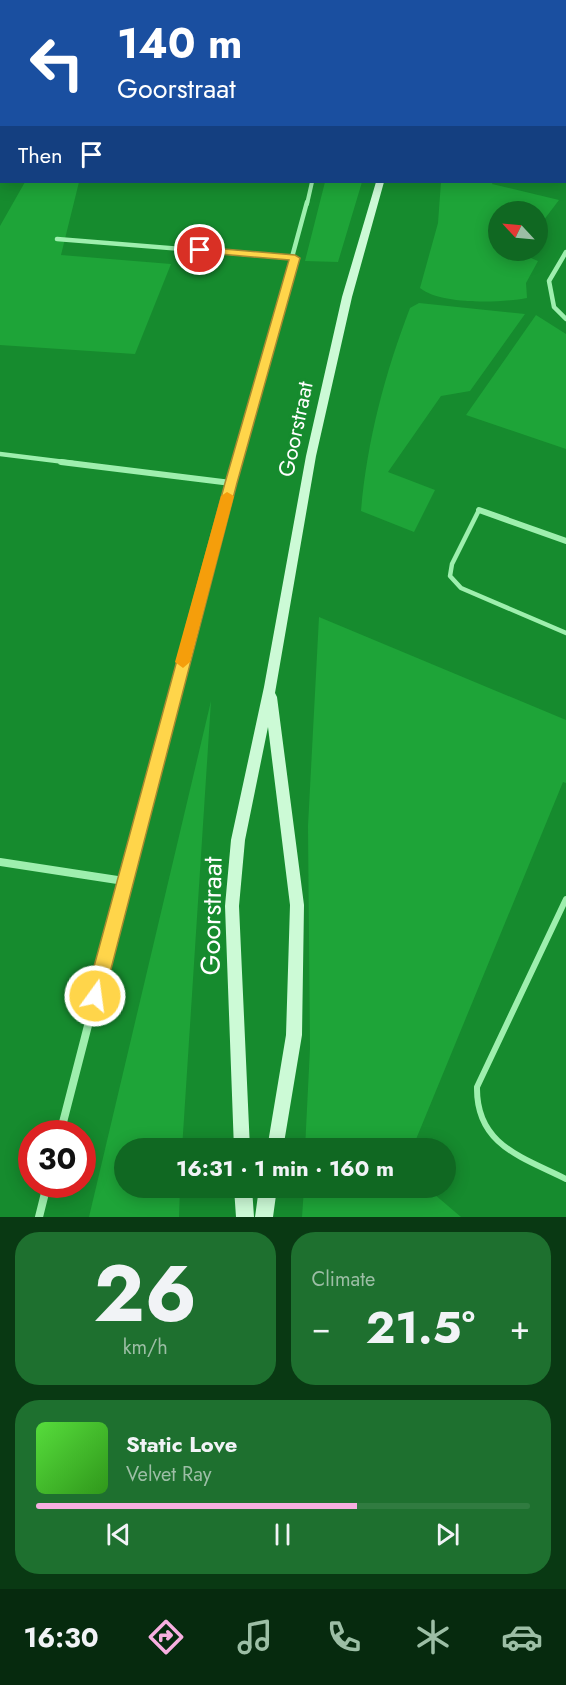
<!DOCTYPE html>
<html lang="en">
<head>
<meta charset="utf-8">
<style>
	:root { --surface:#106822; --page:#1e702f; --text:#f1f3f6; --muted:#9cbea5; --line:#307b40; --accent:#f7afe0 }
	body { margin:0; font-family:Jost,sans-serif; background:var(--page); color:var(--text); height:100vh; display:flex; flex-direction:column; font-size:22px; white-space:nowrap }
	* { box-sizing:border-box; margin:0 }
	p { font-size:20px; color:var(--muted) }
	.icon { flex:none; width:33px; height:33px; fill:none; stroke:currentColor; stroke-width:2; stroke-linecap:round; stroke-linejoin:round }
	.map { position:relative; height:1217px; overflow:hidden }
	.side { display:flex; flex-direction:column; gap:15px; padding:15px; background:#093913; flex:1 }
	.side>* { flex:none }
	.banner { position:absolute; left:0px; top:0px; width:567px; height:183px; box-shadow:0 3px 15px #0003; background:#1a4fa0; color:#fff; overflow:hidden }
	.needle { width:39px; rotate:296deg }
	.buttons { position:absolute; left:488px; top:201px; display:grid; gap:12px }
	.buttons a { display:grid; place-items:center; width:60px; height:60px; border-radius:50%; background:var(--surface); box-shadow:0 3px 15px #0003; font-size:30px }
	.speed { position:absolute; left:18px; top:1120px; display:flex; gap:12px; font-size:30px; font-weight:700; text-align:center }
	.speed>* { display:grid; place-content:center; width:78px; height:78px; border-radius:50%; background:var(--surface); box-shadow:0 3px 15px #0003; line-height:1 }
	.speed .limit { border:9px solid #d22; background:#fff; color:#111 }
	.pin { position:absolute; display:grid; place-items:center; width:51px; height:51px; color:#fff; margin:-26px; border:3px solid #fff; border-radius:50%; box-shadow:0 2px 6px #0007 }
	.me { position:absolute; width:66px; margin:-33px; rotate:14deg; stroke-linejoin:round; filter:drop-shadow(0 0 4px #0008) }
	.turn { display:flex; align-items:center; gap:21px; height:126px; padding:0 18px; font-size:27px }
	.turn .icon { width:78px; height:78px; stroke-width:2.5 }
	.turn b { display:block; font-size:42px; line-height:51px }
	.then { display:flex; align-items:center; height:57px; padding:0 18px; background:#0003; gap:12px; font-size:22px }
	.big { font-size:45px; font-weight:700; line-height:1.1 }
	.side .card { flex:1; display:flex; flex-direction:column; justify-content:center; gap:9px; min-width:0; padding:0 21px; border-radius:24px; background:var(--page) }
	.side .dial { align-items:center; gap:0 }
	.dial b { font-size:78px; line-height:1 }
	.song { display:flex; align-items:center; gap:18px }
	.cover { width:72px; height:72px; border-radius:9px; background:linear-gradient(135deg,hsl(110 70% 55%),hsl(110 70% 35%)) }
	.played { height:6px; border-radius:3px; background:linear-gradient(90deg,var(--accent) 65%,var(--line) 65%) }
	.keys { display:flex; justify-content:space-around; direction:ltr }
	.heat { display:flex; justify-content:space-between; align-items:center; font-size:33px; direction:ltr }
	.side .tiles { flex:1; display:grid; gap:15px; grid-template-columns:1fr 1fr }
	.card:last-child { grid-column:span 2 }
	.trip { position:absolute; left:114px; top:1138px; width:342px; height:60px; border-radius:30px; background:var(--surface); box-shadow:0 3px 15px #0003; font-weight:700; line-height:60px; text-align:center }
	.menu { display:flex; height:96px; justify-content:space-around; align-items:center; background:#062a0e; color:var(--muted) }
	.menu .icon { width:42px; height:42px }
	.menu .selected { color:var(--accent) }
	.menu b { font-size:27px; color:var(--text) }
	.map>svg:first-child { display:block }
	.green { fill:#1ea438 }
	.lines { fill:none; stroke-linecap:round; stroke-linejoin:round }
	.lane-far2 { stroke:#9eefae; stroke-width:3 }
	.lane-far1 { stroke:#9eefae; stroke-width:4.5 }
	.lane { stroke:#9eefae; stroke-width:6 }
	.street-far3 { stroke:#9eefae; stroke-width:4 }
	.street-far2 { stroke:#9eefae; stroke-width:4.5 }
	.street-far1 { stroke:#9eefae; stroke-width:6 }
	.street { stroke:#9eefae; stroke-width:8 }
	.secondary { fill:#ccfad6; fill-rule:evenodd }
	.route { fill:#ffd54a; stroke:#a68a30; stroke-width:1.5 }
	.slow { fill:#f59e0b }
	.labels { text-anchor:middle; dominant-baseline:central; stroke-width:6; stroke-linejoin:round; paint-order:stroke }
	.street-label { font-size:22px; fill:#fff; stroke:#168b2e }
	.near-street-label { font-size:27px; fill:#fff; stroke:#168b2e }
</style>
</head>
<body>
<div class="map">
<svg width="566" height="1217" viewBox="0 0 566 1217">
	<rect width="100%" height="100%" fill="#168b2e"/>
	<!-- green -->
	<path class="green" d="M 25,182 L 79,182 L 61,255 L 171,264 L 135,354 L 0,345 L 0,226 Z
		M 325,182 L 362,182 L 338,262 L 305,261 Z
		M 441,182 L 493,182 L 492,184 L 559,200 L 537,229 L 537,212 L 498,212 L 498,250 L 520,251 L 519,253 L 538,261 L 526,283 L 527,298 C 501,303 441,305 420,288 L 438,223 Z
		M 419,303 L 525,314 L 470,391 L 441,396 L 388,472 L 435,490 L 414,532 L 361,511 C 367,441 385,373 410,308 Z
		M 536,315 L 566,334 L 566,449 L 466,415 Z
		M 319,617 L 566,720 L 566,783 L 563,782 L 412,1149 L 305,1149 L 310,1048 L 308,826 Z
		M 211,701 L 182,1149 L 124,1149 L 124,1188 L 180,1188 L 179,1217 L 89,1217 Z
		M 304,1188 L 427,1188 L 461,1217 L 302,1217 Z"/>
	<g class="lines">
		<!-- lane-far2 -->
		<path class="lane-far2" d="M 146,0 L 149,2"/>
		<!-- lane-far1 -->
		<path class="lane-far1" d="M 479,510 L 452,564 L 450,576 L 461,588 L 566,633"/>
		<!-- lane -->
		<path class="lane" d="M 566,899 L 477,1087 C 476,1145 522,1157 566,1179"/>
		<!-- street-far3 -->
		<path class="street-far3" d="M 422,0 L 425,2
			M 307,204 L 312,182"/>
		<!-- street-far2 -->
		<path class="street-far2" d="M 57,239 L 295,258
			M 566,252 L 549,281 L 554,307 L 566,319
			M 0,454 L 73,463
			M 236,463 L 307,202"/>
		<!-- street-far1 -->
		<path class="street-far1" d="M 61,462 L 231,483
			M 479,510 L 566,541
			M 148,794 L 236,462"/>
		<!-- street -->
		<path class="street" d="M 0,862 L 124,881
			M 60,1134 L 148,793
			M 39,1217 L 47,1185"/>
		<!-- secondary -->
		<path class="secondary" d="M 376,182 L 384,182 L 352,297 L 316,456 L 275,693 L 277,697 L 304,905 L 302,1035 L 283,1149 L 267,1149 L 286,1035 L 290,905 L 268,727 L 245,840 L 239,906 L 250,1149 L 234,1149 L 225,906 L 231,840 L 264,687 L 306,456 L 342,297 Z
			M 234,1188 L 252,1188 L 254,1217 L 236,1217 Z
			M 259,1188 L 277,1188 L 273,1217 L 255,1217 Z"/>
	</g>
	<!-- route -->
	<path class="route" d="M 200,247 L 295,255 L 300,258 L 237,483 L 104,996 L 101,1002 L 95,1005 L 89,1002 L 86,996 L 225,483 L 289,260 L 196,252 L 196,248 Z"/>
	<!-- slow -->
	<path class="slow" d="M 227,492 L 234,496 L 190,662 L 183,668 L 175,662 L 221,496 Z"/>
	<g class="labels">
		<!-- street labels -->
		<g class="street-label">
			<text transform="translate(295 429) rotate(-78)">Goorstraat</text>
		</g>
		<!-- near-street labels -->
		<g class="near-street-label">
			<text transform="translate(211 916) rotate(-89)">Goorstraat</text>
		</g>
	</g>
</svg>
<div class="buttons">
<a><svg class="needle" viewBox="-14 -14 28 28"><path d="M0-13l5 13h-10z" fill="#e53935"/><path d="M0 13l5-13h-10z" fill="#9cbea5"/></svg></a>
</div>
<div class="speed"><div class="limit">30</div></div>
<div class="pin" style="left:200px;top:250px;background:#d93025"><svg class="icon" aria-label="arrive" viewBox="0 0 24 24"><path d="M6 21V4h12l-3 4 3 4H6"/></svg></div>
<svg class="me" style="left:95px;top:996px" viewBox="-20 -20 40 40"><circle r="17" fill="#ffd54a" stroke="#fff" stroke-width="3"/><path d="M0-11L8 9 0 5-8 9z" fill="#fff"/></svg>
<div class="trip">16:31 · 1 min · 160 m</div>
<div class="banner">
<div class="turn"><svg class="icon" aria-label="left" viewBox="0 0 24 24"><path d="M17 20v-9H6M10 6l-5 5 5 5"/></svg><div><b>140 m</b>Goorstraat</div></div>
<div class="then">Then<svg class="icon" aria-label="arrive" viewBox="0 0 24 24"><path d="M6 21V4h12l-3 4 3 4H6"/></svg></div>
</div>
</div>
<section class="side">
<div class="tiles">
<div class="card dial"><b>26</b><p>km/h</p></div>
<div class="card"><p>Climate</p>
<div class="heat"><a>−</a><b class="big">21.5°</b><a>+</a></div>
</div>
<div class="card">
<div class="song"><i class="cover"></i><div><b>Static Love</b><p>Velvet Ray</p></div></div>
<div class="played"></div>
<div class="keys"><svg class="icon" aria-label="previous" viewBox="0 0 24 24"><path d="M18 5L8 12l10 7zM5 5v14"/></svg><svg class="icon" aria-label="pause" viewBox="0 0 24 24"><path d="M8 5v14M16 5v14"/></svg><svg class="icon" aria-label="next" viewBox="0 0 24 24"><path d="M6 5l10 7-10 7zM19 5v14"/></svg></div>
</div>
</div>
</section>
<nav class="menu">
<b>16:30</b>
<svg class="icon selected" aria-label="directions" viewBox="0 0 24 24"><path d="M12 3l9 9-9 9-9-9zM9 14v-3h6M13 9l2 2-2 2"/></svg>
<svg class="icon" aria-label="music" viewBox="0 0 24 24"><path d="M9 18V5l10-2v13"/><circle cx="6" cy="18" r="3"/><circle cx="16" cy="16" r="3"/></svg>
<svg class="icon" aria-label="phone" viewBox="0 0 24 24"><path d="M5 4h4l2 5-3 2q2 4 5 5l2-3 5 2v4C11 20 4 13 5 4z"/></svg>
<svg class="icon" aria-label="climate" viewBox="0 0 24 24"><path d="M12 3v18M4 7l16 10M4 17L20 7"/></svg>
<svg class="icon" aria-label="car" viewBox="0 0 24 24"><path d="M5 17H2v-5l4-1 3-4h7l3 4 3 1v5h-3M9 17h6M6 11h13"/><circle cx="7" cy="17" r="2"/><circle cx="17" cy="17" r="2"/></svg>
</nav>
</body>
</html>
